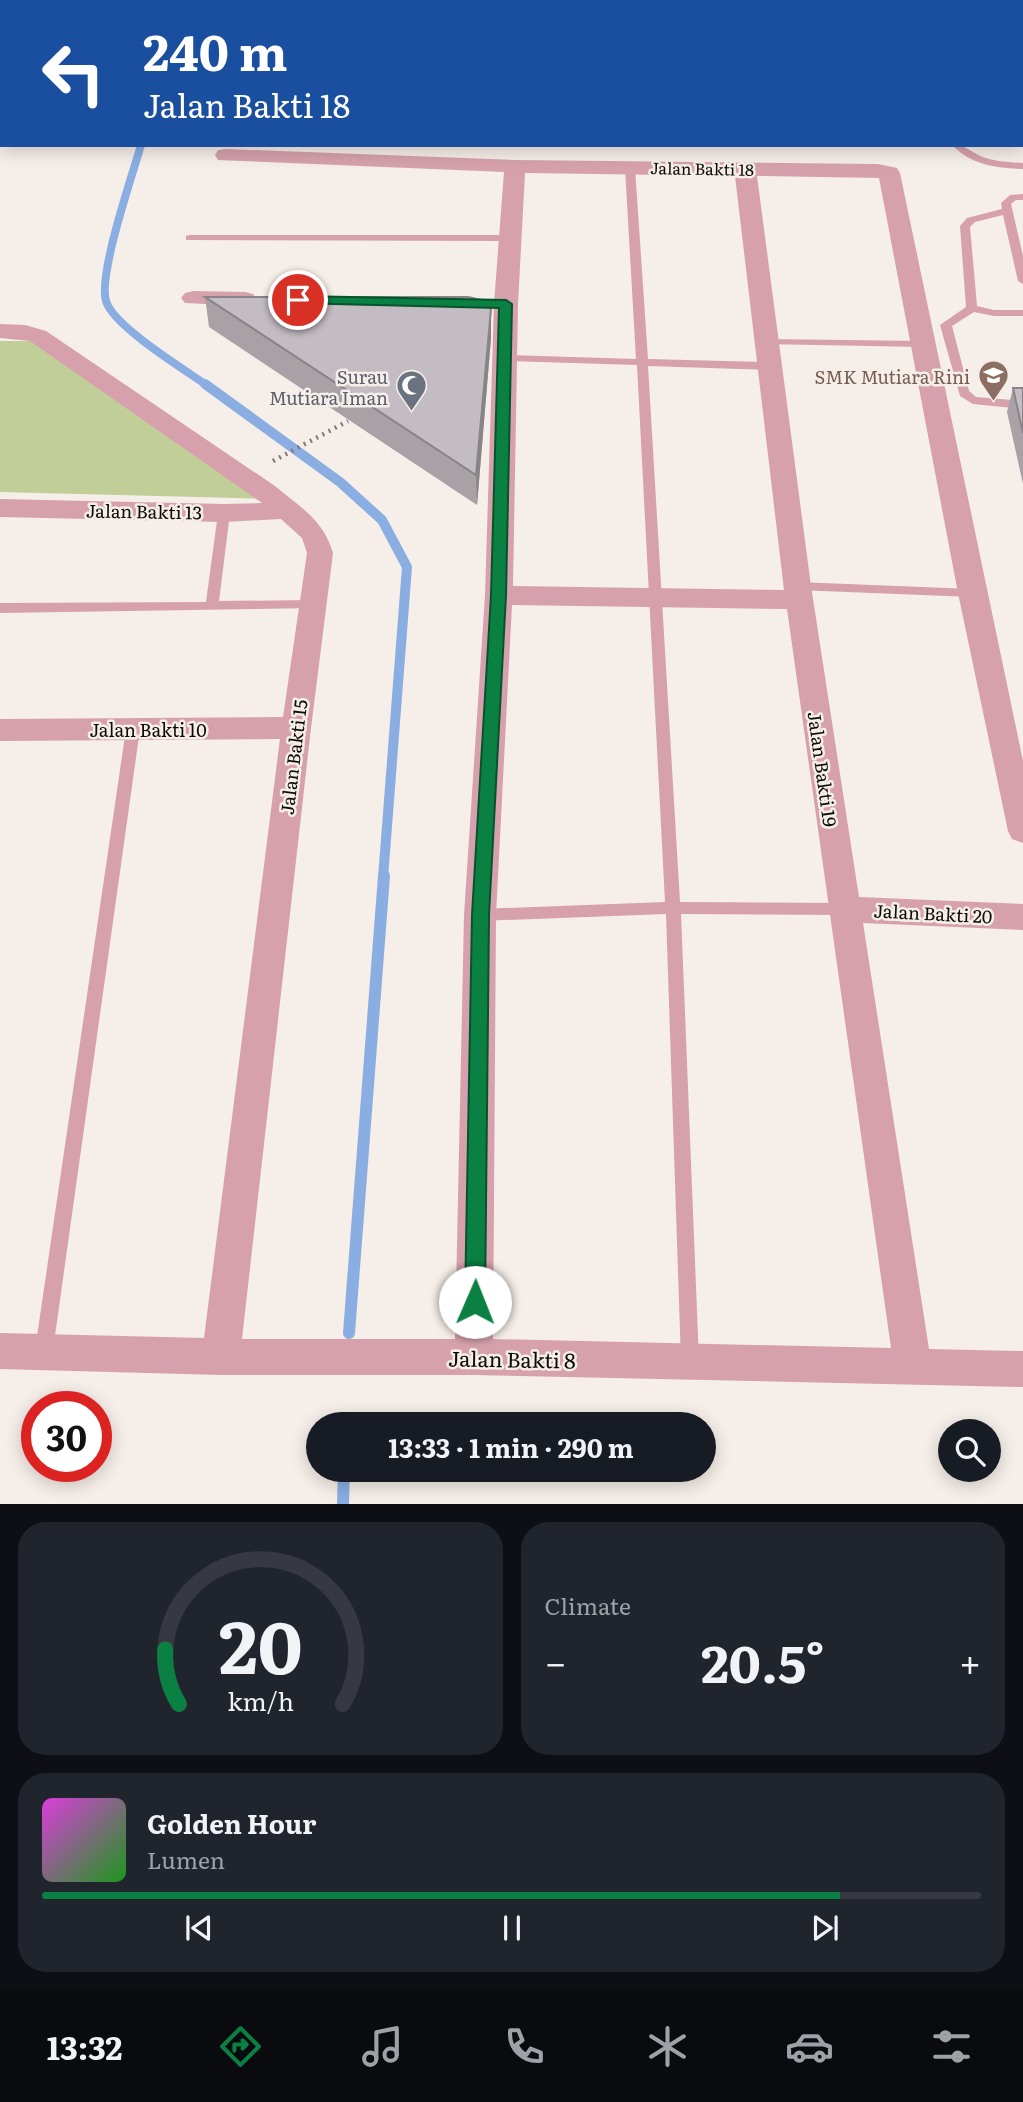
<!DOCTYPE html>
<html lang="en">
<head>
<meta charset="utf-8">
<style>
	:root { --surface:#171b24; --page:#20242c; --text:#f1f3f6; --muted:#9ea1a6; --line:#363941; --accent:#0b8043 }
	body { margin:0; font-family:Literata,serif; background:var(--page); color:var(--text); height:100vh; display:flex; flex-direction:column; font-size:26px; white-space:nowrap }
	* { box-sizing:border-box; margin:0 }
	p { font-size:23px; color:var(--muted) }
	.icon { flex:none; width:38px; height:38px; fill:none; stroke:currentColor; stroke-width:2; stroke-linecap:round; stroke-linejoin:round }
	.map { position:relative; height:1504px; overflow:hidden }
	.details { display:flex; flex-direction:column; gap:18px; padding:18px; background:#0d0f14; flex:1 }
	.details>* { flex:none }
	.guide { position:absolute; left:0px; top:0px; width:1024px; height:147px; box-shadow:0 4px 18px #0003; background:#1a4fa0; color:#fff; overflow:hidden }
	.tools { position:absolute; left:938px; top:1419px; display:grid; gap:14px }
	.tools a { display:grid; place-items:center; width:63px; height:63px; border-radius:50%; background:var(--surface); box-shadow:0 4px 18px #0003; font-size:35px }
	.speed { position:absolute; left:21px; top:1391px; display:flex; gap:14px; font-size:35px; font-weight:700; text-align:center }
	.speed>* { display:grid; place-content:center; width:91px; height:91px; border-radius:50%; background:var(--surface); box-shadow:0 4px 18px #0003; line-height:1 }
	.speed .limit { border:10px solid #d22; background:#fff; color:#111 }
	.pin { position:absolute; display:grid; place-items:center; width:60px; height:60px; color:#fff; margin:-30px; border:4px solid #fff; border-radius:50%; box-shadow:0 2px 7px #0007 }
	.me { position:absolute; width:77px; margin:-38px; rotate:1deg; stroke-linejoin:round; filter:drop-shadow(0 0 5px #0008) }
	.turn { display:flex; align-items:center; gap:24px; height:147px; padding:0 28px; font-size:32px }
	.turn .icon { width:91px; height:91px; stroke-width:2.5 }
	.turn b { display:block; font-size:49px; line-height:60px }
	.big { font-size:52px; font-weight:700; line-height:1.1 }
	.details .card { flex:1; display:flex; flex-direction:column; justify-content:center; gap:10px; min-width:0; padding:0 24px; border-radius:28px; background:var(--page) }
	.details .dial { align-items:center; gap:0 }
	.dial svg { height:182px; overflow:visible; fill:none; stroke:var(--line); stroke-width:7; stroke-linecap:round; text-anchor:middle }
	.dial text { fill:var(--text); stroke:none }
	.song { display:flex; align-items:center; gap:21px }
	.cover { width:84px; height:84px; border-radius:10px; background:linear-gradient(135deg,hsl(300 70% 55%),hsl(120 70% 35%)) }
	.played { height:7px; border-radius:4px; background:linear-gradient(90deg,var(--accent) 85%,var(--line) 85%) }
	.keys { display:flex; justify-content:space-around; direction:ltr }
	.heat { display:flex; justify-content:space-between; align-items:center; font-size:38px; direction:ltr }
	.details .tiles { flex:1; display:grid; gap:18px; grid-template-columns:1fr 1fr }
	.card:last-child { grid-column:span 2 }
	.trip { position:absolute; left:306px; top:1412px; width:410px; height:70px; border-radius:35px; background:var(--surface); box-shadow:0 4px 18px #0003; font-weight:700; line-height:70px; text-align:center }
	.menu { display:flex; height:112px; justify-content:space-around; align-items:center; background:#090b0e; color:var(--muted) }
	.menu .icon { width:49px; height:49px }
	.menu .active { color:var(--accent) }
	.menu b { font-size:32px; color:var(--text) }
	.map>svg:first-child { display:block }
	.green { fill:#c2ce97 }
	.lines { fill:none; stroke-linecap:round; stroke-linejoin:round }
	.stream-far2 { stroke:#8aaee2; stroke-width:8 }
	.stream-far1 { stroke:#8aaee2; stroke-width:10 }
	.stream { stroke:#8aaee2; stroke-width:12 }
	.path { stroke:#817c78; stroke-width:4.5; stroke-dasharray:2 5; stroke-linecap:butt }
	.service { fill:#d6a1ad; fill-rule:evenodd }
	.minor { fill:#d6a1ad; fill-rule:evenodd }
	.tertiary { fill:#d6a1ad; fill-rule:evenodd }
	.wall { fill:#a8a2a7 }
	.shaded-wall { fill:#888488 }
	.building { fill:#c3bcc2; stroke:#888488; stroke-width:2 }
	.route { fill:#0b8043; stroke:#07532c; stroke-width:2 }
	.labels { text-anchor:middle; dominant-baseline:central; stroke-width:5; stroke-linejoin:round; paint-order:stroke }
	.far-street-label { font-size:16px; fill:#0e0c0a; stroke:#f6eee8 }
	.worship-label { font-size:18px; fill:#5b616d; stroke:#f6eee8; text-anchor:end }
	.education-label { font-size:18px; fill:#785e54; stroke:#f6eee8; text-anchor:end }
	.street-label { font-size:18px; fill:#0e0c0a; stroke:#f6eee8 }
	.near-street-label { font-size:21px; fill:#0e0c0a; stroke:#f6eee8 }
</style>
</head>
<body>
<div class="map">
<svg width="1023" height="1504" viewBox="0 0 1023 1504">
	<rect width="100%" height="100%" fill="#f6eee8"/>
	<!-- green -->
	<path class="green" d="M 0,341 L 33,341 L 271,499 L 0,492 Z"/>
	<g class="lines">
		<!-- stream-far2 -->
		<path class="stream-far2" d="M 141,145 C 132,176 98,275 106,301 C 113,326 185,370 208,386"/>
		<!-- stream-far1 -->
		<path class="stream-far1" d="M 205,384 L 340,482 L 382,520 L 407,567 L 383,878"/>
		<!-- stream -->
		<path class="stream" d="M 349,1333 L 384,876
			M 343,1504 L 344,1470"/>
		<!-- path -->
		<path class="path" d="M 273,461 L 348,421"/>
		<!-- service -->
		<path class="service" d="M 952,145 C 967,145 970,152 983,157 C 996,162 1010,162 1023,163 L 1023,169 C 997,168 971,165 952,145 Z
			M 630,165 L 635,168 L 648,359 L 769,362 L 775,366 L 769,370 L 648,366 L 680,902 L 843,903 L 848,905 L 851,909 L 848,913 L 843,915 L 681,914 L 699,1361 L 696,1367 L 690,1370 L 684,1367 L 681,1361 L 666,914 L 480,921 L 475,919 L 472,915 L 475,911 L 480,909 L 665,902 L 637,365 L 504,361 L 498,358 L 504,355 L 636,359 L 625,168 Z
			M 1023,194 L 1023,200 L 1016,200 L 1011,204 L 1023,256 L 1023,284 L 1018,281 L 1003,215 L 975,222 L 970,227 L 977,306 L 994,310 L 1023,310 L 1023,316 L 994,316 L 974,312 L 952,326 L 969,391 L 976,397 L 1023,401 L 1023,409 L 973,404 L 960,396 L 940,325 L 966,307 L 960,226 L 967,218 L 1002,209 L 1001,203 L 1010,195 Z
			M 190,235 L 510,235 L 515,238 L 510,241 L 186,240 L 186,236 Z
			M 766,339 L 923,341 L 929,344 L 923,347 L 762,344 L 760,342 Z
			M 224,509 L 230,513 L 219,601 L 313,600 L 320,605 L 318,608 L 0,613 L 0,603 L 206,602 L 218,513 Z
			M 797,582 L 972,589 L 978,593 L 972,597 L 797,590 L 791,586 Z
			M 133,724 L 140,729 L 53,1350 L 50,1356 L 44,1358 L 38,1356 L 35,1350 L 126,729 Z"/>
		<!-- minor -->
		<path class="minor" d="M 226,149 L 515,160 L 878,164 L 897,168 L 900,173 L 1023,761 L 1023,843 L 1012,839 L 1008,831 L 958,593 L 879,178 L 757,176 L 811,586 L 859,897 L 1023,904 L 1023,930 L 863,923 L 929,1349 L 1023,1351 L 1023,1387 L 474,1375 L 221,1375 L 0,1369 L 0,1333 L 204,1338 L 280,739 L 0,741 L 0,719 L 283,717 L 307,553 L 302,538 L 281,519 L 224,522 L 0,517 L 0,499 L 224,504 L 262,503 L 30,341 L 0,338 L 0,324 L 25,325 L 46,331 L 275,486 C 301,508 323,519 333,553 L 311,728 L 242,1339 L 455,1339 L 464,915 L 485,595 L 494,304 L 504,172 L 218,160 L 215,155 L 218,150 ZM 525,173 L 735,176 L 784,590 L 513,586 L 518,304 ZM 512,605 L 787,609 L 891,1348 L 493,1339 L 496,915 Z
			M 193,291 L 245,292 L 253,294 L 257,299 L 253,304 L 245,306 L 185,303 L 181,298 L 185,293 Z"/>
		<!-- tertiary -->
		<path class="tertiary" d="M 0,85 L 2,85 L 2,101 L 0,101 Z
			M 1022,127 L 1023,127 L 1023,143 L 1022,143 Z"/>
	</g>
	<!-- wall -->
	<path class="wall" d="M 205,297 L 491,338 L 477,505 L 209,327 Z
		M 1013,388 L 1023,388 L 1023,484 L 1007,412 Z"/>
	<!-- shaded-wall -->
	<path class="shaded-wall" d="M 491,309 L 491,338 L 477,505 L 476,475 Z"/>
	<!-- building -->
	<path class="building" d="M 205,297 L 468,297 L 481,300 L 491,309 L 476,475 Z
		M 1013,388 L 1023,388 L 1023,433 Z"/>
	<!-- route -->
	<path class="route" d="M 298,296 L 506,300 L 512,304 L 506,595 L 489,915 L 485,1302 L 482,1308 L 475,1311 L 468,1308 L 465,1302 L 472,915 L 491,595 L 499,308 L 293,303 L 291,300 Z"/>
	<!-- icons -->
	<defs>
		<symbol id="school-pin" viewBox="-11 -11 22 30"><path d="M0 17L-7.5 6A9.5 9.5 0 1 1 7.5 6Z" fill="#8d6e63" stroke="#f6eee8"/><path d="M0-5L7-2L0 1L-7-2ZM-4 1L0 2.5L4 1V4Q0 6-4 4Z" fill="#fff"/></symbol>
		<symbol id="mosque-pin" viewBox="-11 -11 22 30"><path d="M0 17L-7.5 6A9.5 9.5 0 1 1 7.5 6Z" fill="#6b7280" stroke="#f6eee8"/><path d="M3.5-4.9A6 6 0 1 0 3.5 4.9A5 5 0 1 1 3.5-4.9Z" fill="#fff"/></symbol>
	</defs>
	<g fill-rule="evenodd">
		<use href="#school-pin" x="976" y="358" width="35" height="47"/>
		<use href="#mosque-pin" x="394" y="368" width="35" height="47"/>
	</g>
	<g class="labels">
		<!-- far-street labels -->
		<g class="far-street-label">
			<text transform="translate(702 168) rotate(1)">Jalan Bakti 18</text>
		</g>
		<!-- worship labels -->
		<g class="worship-label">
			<text x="388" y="376">Surau<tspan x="388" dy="21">Mutiara Iman</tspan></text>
		</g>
		<!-- education labels -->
		<g class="education-label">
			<text x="970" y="376">SMK Mutiara Rini</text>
		</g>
		<!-- street labels -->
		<g class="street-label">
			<text transform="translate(144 511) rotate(1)">Jalan Bakti 13</text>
			<text x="148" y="729">Jalan Bakti 10</text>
			<text transform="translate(293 757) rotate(-83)">Jalan Bakti 15</text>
			<text transform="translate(823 769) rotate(82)">Jalan Bakti 19</text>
			<text transform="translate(933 913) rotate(3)">Jalan Bakti 20</text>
		</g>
		<!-- near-street labels -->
		<g class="near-street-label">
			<text transform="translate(512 1358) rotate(1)">Jalan Bakti 8</text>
		</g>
	</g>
</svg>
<div class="tools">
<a><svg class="icon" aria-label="search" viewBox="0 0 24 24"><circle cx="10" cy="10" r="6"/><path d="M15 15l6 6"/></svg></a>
</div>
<div class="speed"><div class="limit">30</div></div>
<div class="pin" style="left:298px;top:300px;background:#d93025"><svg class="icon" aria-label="arrive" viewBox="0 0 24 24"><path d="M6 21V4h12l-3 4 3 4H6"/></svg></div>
<svg class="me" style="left:475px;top:1302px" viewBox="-20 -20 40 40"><circle r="19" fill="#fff"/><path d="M0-13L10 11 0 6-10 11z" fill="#0b8043"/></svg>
<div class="trip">13:33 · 1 min · 290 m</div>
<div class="guide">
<div class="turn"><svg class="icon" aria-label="left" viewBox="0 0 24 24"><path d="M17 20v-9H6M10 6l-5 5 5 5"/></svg><div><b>240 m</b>Jalan Bakti 18</div></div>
</div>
</div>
<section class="details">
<div class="tiles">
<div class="card dial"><svg viewBox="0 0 100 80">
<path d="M14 69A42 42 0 1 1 86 69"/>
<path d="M14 69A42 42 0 0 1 8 45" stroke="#0b8043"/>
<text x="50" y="56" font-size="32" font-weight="700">20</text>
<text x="50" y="72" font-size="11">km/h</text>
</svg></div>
<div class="card"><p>Climate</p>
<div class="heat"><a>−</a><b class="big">20.5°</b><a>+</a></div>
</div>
<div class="card">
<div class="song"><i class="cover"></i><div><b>Golden Hour</b><p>Lumen</p></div></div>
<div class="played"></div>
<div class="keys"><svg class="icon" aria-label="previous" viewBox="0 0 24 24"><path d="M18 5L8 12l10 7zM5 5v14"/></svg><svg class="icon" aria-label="pause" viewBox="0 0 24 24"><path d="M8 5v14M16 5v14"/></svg><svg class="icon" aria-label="next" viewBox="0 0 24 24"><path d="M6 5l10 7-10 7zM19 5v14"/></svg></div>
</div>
</div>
</section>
<nav class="menu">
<b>13:32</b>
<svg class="icon active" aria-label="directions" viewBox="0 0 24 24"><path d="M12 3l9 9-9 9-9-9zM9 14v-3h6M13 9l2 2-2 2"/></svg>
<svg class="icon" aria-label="music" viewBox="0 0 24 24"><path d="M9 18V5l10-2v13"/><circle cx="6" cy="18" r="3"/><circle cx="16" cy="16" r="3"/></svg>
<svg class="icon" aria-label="phone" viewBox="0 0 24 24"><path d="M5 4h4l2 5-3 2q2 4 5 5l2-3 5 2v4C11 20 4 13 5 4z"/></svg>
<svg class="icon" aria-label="climate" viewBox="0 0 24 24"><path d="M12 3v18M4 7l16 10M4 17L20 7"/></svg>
<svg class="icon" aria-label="car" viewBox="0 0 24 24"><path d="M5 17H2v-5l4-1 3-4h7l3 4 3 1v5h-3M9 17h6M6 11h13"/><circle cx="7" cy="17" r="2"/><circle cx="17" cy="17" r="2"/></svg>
<svg class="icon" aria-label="filters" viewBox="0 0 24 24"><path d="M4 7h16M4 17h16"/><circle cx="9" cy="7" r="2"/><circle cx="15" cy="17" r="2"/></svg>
</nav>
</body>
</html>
